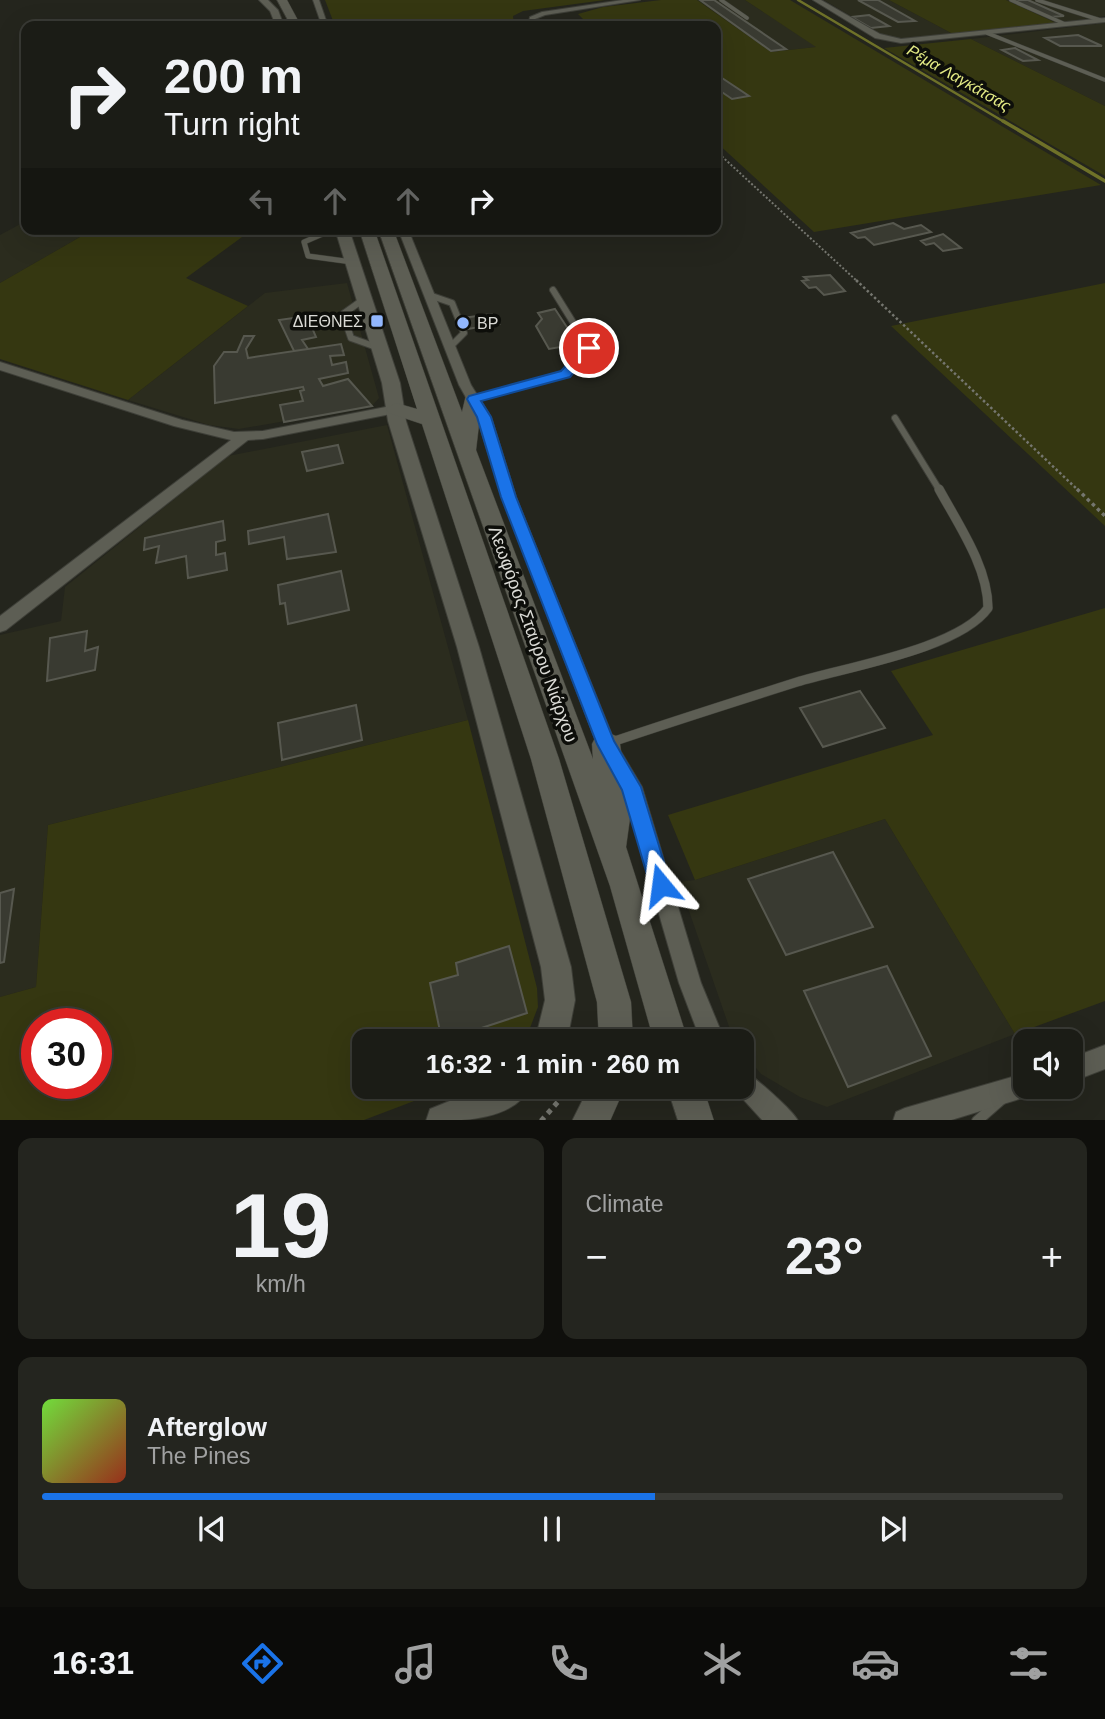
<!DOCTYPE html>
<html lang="en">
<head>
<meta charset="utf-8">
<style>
	:root { --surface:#1b1c16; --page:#24251f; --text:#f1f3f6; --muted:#a0a1a1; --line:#393a35; --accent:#1a73e8 }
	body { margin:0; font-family:Helvetica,sans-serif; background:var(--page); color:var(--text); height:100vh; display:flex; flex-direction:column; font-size:26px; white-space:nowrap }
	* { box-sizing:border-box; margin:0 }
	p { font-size:23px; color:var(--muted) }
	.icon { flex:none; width:38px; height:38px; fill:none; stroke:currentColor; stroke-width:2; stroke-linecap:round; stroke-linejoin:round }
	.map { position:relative; height:1120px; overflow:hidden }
	.side { display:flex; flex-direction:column; gap:18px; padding:18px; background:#0f0f0c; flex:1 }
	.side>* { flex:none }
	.guide { position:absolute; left:21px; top:21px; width:700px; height:214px; border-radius:14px; box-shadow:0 7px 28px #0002,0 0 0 2px var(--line); background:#1b1c16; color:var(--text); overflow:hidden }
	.fabs { position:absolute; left:1013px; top:1029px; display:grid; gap:14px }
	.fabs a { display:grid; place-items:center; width:70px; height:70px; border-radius:14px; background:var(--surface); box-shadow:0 7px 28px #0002,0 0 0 2px var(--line); font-size:35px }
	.speed { position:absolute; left:21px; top:1008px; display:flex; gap:14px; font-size:35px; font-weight:700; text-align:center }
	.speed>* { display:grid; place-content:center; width:91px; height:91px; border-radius:50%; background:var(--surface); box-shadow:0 7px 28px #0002,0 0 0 2px var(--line); line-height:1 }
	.speed .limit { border:10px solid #d22; background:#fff; color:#111 }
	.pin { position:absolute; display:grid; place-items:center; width:60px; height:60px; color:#fff; margin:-30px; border:4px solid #fff; border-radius:50%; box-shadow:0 2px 7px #0007 }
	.me { position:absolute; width:77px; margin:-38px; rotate:344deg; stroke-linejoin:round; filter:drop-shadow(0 0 5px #0008) }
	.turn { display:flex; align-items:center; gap:24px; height:147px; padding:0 28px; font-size:32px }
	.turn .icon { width:91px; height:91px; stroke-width:2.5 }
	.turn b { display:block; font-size:49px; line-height:60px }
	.lanes { display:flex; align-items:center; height:66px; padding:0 28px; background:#0003; justify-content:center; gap:35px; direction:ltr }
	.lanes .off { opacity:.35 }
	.big { font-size:52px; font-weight:800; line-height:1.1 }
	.side .widget { flex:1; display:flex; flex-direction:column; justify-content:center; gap:10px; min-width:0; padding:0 24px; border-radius:14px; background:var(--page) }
	.side .dial { align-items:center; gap:0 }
	.dial b { font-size:91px; line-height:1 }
	.song { display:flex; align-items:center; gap:21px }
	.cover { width:84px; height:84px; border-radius:10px; background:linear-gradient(135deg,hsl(100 70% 55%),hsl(10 70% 35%)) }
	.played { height:7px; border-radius:4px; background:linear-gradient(90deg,var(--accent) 60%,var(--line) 60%) }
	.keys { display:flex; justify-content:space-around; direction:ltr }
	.heat { display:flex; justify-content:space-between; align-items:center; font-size:38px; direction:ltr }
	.side .tiles { flex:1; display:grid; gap:18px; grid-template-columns:1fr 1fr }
	.widget:last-child { grid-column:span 2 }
	.trip { position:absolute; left:352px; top:1029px; width:402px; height:70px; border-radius:14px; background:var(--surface); box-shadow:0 7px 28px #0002,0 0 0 2px var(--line); font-weight:800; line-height:70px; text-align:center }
	.tab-bar { display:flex; height:112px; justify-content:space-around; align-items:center; background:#0b0b09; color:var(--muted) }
	.tab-bar .icon { width:49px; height:49px }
	.tab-bar .active { color:var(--accent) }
	.tab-bar b { font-size:32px; color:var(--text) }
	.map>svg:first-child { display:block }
	.built { fill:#2b2c1e }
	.green { fill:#353711; fill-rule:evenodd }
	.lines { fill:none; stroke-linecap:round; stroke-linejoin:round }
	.stream-far1 { stroke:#6e7128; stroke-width:2.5 }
	.stream { stroke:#6e7128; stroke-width:3.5 }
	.building { fill:#393a31; stroke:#57584f; stroke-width:2 }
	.service-far4-casing { stroke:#3e3f38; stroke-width:4.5 }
	.service-far3-casing { stroke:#3e3f38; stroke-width:6 }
	.service-far2-casing { stroke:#3e3f38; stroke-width:8 }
	.service-far1-casing { stroke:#3e3f38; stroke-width:10 }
	.service-casing { stroke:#3e3f38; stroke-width:12 }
	.minor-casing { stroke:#3e3f38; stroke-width:2 }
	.tertiary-casing { stroke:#3e3f38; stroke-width:2 }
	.secondary-casing { stroke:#3e3f38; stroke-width:1 }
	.path-far3 { stroke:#75766f; stroke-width:2; stroke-dasharray:2 2; stroke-linecap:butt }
	.path-far2 { stroke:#75766f; stroke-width:2.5; stroke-dasharray:2.5 2.5; stroke-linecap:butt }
	.path-far1 { stroke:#75766f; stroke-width:3.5; stroke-dasharray:3.5 3.5; stroke-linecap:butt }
	.path { stroke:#75766f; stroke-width:5; stroke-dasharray:5 5; stroke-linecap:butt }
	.service-far4 { stroke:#5d5e54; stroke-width:3.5 }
	.service-far3 { stroke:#5d5e54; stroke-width:5 }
	.service-far2 { stroke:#5d5e54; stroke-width:6 }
	.service-far1 { stroke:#5d5e54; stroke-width:9 }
	.service { stroke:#5d5e54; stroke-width:10 }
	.minor { fill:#5d5e54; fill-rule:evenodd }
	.tertiary { fill:#5d5e54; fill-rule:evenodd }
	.secondary { fill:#5d5e54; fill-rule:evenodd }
	.route { fill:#1a73e8; stroke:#114b97; stroke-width:2 }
	.poi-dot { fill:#92b7fd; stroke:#0d0e0a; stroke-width:2.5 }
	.labels { text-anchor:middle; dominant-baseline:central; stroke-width:7; stroke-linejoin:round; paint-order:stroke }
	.far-water-label { font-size:16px; font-style:italic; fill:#e4eb85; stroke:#0d0e0a }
	.far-poi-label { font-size:16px; fill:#dadad5; stroke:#0d0e0a; text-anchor:end }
	.street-label { font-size:18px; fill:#dadad5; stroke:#0d0e0a }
</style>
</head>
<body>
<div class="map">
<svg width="1105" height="1121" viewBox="0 0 1105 1121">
	<rect width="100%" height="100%" fill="#24251d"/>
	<!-- built -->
	<path class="built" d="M 697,0 L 745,0 L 817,47 L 771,52 Z
		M 824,0 L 889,0 L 953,34 L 900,39 L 883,35 Z
		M 1006,0 L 1105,0 L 1105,16 L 1056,23 Z
		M 1105,23 L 1105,106 L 971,39 Z
		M 26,221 L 26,229 L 94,229 L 0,283 L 0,235 Z
		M 347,283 L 379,398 L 372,406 L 239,429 L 209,425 L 128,400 L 265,293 Z
		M 387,425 L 468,720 L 48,825 L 36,987 L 0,997 L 0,635 L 61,621 L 65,587 L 228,456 Z
		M 885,819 L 1015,1034 L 827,1107 L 800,1097 L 761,1074 L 742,1051 L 742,1041 L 734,1041 L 679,882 L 695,880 Z"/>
	<!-- green -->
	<path class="green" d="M 325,0 L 605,0 L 523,11 L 513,16 L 514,26 L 335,26 Z
		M 661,0 L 697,0 L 771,52 L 816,47 L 745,0 L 790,0 L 1101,185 L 814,232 L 716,142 L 716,26 L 631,26 L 622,19 L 587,23 L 578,14 L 603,7 Z
		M 889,0 L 1006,0 L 1056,23 L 953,34 Z
		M 971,39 L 1105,106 L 1105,176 L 884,48 Z
		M 94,229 L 253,229 L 186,278 L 248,306 L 128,400 L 0,359 L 0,283 Z
		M 1105,283 L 1105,526 L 891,326 Z
		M 1105,608 L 1105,1001 L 1015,1034 L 885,819 L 695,880 L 668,815 L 933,735 L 891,671 Z
		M 468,720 L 537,988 L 538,1007 L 525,1041 L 364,1041 L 364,1087 L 451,1087 L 364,1120 L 0,1121 L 0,997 L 36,987 L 48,825 ZM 37,1024 L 96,1024 L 96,1083 L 37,1083 Z"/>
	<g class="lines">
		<!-- stream-far1 -->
		<path class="stream-far1" d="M 798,0 L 1006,123"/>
		<!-- stream -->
		<path class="stream" d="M 1003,121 L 1105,181"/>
	</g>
	<!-- building -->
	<path class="building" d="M 700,0 L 714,0 L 786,49 L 771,51 Z
		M 858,0 L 878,0 L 915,21 L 898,22 Z
		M 1012,0 L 1028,0 L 1064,16 L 1050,17 Z
		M 869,15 L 889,26 L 871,28 L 852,17 Z
		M 1078,35 L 1102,46 L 1060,46 L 1045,38 Z
		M 1015,48 L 1038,60 L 1023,61 L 1002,50 Z
		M 716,74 L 749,96 L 732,99 L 716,88 Z
		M 893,223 L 904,229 L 921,225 L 931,232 L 874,245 L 865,237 L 858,238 L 851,233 Z
		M 943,234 L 961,248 L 943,251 L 934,243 L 926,245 L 921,241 Z
		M 830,275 L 845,291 L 824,295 L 816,287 L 809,288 L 802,281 L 808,280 L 804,277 Z
		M 555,309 L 578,344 L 549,349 L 536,326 L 542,319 L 538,313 Z
		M 492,314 L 499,324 L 468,329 L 462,318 Z
		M 307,316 L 316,337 L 302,340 L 308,349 L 294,351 L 279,320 Z
		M 244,336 L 254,336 L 246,349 L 248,358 L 341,344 L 344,355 L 330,356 L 332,365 L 346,362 L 348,373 L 319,379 L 323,386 L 348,379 L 372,406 L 284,422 L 280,405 L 303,401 L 300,391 L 304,390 L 303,387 L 215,403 L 214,366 L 224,352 L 237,352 Z
		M 338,445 L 343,463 L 307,471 L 302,452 Z
		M 328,514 L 336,552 L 287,559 L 284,537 L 249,544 L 248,531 Z
		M 223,521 L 225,540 L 216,542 L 216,555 L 225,553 L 227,570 L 188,578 L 186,556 L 156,563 L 159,546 L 144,550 L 145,538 Z
		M 341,571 L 349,610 L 288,624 L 285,603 L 280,604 L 278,585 Z
		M 87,631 L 85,651 L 98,647 L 95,670 L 47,681 L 50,638 Z
		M 860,691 L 885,728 L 823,747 L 800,708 Z
		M 356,705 L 362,740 L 282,760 L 278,723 Z
		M 833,852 L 873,927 L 786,955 L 748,879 Z
		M 14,889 L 4,962 L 0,963 L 0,893 Z
		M 509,946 L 527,1013 L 442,1041 L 430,983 L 458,975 L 456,963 Z
		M 887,966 L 931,1056 L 848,1087 L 804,991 Z"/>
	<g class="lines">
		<defs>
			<path id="service-far4" d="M 721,0 L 747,18
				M 1011,0 L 1065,24
				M 1037,0 L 1100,20
				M 987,33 L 1105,80"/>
			<path id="service-far3" d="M 334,229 L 304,242 L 308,256 L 352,262"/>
			<path id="service-far2" d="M 429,295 L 452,303 L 464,333 L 450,347
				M 364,299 L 343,314 L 351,338 L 379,348
				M 473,399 L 566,374 L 589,348 L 553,290
				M 895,418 L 940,491"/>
			<path id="service-far1" d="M 609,743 C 671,722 734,702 797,682 C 846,667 959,649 988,608 C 988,567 958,524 939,489"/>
			<path id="service" d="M 977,1121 L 1001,1100"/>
			<path id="minor" d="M 313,0 L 319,0 L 328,26 L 322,26 Z
				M 623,0 L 640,0 L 545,15 L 535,19 L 534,26 L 528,26 L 530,17 L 542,12 Z
				M 813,0 L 821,0 L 880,34 L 901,39 L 1105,18 L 1105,22 L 901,43 L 875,38 Z
				M 398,229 L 408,229 L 471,385 L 491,417 L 516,497 L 614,740 L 642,787 L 701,983 L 725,1041 L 701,1041 L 679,983 L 623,790 L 597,744 L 502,497 L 477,417 L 459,385 Z
				M 0,362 L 182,420 L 234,432 L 263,431 L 396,405 L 403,409 L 396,413 L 263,439 L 248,440 L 6,630 L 0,632 L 0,616 L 231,440 L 174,426 L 0,370 Z
				M 1105,1045 L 1105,1069 L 1071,1082 L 1071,1058 Z
				M 742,1070 C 752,1074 795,1112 798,1121 L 763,1121 L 732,1087 L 742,1087 Z
				M 1026,1073 L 1026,1087 L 1037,1087 L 1035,1094 L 1026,1097 L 948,1121 L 893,1121 L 896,1112 L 905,1108 Z"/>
			<path id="tertiary" d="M 259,0 L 268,0 L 278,10 L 284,26 L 276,26 L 270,11 Z
				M 335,229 L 349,229 L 400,383 L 406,421 L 479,647 L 571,967 L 575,1000 L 567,1041 L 535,1041 L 545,1000 L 541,967 L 457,647 L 388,421 L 382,383 Z
				M 484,1087 L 530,1087 C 514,1121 460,1121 426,1121 L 430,1109 Z"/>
			<path id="secondary" d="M 277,0 L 287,0 L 301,26 L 291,26 Z
				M 359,229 L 374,229 L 559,759 L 631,1002 L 633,1041 L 599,1041 L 597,1002 L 531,759 L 422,424 L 389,413 L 386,409 L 396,403 L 417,409 Z
				M 378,229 L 393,229 L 462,412 L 466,395 L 473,393 L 482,399 L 476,450 L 593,759 L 592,744 L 596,736 L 606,732 L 616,736 L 620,744 L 630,818 L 626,847 L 688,1041 L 654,1041 L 610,886 Z
				M 589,1087 L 625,1087 L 610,1121 L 572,1121 Z
				M 667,1087 L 703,1087 L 714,1121 L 678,1121 Z"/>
		</defs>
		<!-- service-far4 casing -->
		<use href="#service-far4" class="service-far4-casing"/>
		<!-- service-far3 casing -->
		<use href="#service-far3" class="service-far3-casing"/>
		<!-- service-far2 casing -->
		<use href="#service-far2" class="service-far2-casing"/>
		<!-- service-far1 casing -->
		<use href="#service-far1" class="service-far1-casing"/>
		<!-- service casing -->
		<use href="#service" class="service-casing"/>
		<!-- minor casing -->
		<use href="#minor" class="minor-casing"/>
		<!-- tertiary casing -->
		<use href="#tertiary" class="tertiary-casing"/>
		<!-- secondary casing -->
		<use href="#secondary" class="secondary-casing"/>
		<!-- path-far3 -->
		<path class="path-far3" d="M 716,151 L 858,282"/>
		<!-- path-far2 -->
		<path class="path-far2" d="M 856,280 L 1079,491"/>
		<!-- path-far1 -->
		<path class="path-far1" d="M 1077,489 L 1105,516"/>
		<!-- path -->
		<path class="path" d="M 541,1121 L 571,1087"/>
		<!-- service-far4 -->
		<use href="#service-far4" class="service-far4"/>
		<!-- service-far3 -->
		<use href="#service-far3" class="service-far3"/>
		<!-- service-far2 -->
		<use href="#service-far2" class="service-far2"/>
		<!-- service-far1 -->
		<use href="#service-far1" class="service-far1"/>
		<!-- service -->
		<use href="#service" class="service"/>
		<!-- minor -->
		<use href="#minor" class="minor"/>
		<!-- tertiary -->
		<use href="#tertiary" class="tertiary"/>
		<!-- secondary -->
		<use href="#secondary" class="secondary"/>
	</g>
	<!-- route -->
	<path class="route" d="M 589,344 L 595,348 L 570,377 L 481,401 L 491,417 L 516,497 L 614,741 L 641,787 L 671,885 L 668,892 L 661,895 L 653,892 L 650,885 L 622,790 L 597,744 L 501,497 L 477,417 L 467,399 L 469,396 L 561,371 L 585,345 Z"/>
	<!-- markers -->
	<g class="poi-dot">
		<rect x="370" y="314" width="14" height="14" rx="3.5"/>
		<circle cx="463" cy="323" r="7"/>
	</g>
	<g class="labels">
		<!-- far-water labels -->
		<g class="far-water-label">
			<text transform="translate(959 78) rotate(30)">Ρέμα Λαγκάτσας</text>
		</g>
		<!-- far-poi labels -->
		<g class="far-poi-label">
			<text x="363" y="321">ΔΙΕΘΝΕΣ</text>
			<text x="477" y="323" text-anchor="start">BP</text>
		</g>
		<!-- street labels -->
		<g class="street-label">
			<text transform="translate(533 634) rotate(70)">Λεωφόρος Σταύρου Νιάρχου</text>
		</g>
	</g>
</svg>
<div class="fabs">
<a><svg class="icon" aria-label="sound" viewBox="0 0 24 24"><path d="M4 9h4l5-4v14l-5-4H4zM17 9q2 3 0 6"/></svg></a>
</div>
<div class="speed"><div class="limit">30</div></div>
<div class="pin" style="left:589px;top:348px;background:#d93025"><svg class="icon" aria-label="arrive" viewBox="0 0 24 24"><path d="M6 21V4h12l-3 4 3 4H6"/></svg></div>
<svg class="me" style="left:661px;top:885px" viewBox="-20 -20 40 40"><path d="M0-17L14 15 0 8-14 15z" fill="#1a73e8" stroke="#fff" stroke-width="4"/></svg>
<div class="trip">16:32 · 1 min · 260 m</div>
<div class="guide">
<div class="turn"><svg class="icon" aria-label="right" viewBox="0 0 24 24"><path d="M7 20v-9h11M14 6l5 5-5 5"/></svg><div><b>200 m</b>Turn right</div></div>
<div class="lanes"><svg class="icon off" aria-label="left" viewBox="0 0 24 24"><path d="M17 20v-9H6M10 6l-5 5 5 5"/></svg><svg class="icon off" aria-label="ahead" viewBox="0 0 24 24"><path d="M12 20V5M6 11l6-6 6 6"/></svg><svg class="icon off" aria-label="ahead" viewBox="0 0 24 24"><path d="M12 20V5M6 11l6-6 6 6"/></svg><svg class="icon" aria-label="right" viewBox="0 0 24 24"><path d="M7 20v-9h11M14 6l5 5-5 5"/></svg></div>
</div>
</div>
<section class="side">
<div class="tiles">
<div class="widget dial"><b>19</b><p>km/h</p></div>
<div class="widget"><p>Climate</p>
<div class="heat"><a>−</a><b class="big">23°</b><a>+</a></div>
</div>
<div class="widget">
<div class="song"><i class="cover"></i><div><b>Afterglow</b><p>The Pines</p></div></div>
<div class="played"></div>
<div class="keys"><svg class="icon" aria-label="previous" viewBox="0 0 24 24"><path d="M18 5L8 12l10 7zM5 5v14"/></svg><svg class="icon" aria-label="pause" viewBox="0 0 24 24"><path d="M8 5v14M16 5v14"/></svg><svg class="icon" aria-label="next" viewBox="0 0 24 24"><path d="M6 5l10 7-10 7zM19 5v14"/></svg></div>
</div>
</div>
</section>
<nav class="tab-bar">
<b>16:31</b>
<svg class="icon active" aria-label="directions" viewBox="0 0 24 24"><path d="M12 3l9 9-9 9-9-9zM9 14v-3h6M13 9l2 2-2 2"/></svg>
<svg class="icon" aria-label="music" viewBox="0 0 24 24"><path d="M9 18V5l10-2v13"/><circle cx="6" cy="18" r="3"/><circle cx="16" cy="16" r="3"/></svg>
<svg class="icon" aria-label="phone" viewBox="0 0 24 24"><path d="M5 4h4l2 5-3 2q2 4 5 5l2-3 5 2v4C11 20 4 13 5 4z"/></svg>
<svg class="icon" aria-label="climate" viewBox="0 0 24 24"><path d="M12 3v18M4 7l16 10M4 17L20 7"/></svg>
<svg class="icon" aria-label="car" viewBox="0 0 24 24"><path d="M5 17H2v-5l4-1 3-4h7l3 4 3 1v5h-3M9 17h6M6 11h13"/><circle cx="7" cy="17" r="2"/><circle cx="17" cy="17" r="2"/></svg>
<svg class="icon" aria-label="filters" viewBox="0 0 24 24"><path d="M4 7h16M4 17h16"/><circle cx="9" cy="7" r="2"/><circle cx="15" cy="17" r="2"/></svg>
</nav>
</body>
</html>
